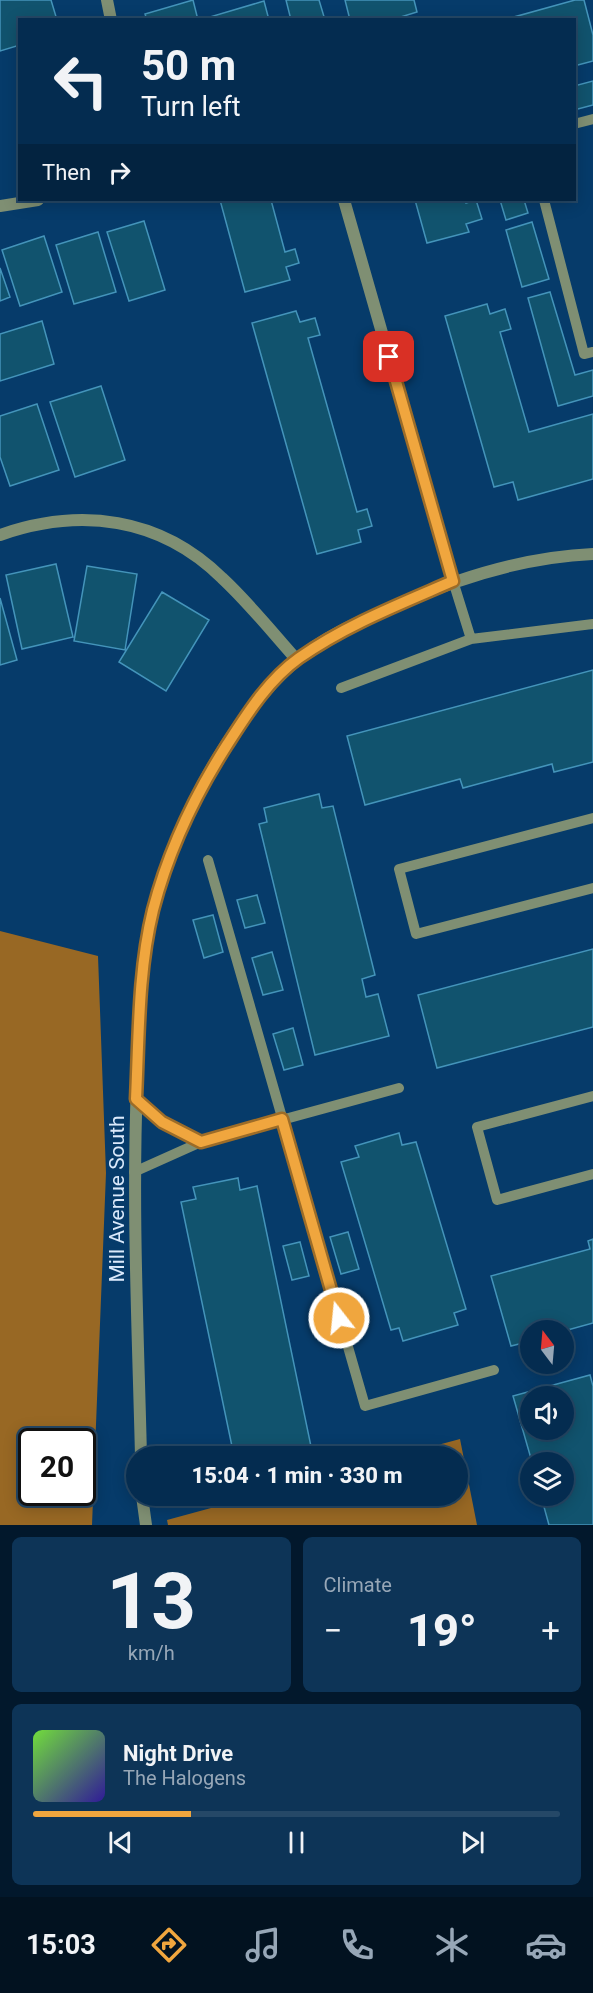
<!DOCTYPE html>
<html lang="en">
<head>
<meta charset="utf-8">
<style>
	:root { --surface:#042c50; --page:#0d3457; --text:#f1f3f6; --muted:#97a7b7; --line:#254867; --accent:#f0a63e }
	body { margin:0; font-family:Roboto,sans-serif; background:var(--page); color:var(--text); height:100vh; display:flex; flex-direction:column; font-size:22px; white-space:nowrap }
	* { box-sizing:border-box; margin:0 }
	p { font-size:20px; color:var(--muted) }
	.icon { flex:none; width:33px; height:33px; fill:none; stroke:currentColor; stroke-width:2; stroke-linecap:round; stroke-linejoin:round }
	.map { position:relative; height:1525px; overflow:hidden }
	.panel { display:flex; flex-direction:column; gap:12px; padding:12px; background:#02182c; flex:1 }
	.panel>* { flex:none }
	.top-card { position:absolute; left:18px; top:18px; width:558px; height:183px; border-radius:0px; box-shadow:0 3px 15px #0003,0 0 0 2px var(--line); background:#042c50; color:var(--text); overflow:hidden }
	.needle { width:39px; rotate:344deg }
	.fabs { position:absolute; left:520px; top:1320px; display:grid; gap:12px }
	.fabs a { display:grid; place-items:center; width:54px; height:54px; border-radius:50%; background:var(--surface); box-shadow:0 3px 15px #0003,0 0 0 2px var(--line); font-size:30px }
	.speed { position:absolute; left:18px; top:1428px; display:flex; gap:12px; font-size:30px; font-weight:700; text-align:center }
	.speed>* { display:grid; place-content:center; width:78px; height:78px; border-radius:50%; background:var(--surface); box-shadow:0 3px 15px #0003,0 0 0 2px var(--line); line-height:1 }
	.speed .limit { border:3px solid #111; border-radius:9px; background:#fff; color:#111 }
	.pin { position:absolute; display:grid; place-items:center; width:51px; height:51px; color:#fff; margin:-26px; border-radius:12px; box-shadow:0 3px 9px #0006 }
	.me { position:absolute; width:66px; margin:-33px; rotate:344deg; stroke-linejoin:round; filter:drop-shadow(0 0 4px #0008) }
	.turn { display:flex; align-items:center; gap:21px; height:126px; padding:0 24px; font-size:27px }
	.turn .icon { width:78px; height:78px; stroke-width:2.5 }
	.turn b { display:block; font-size:42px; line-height:51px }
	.then { display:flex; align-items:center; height:57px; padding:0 24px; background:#0003; gap:12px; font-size:22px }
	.big { font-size:45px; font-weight:800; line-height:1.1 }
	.panel .widget { flex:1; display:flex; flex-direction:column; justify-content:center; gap:9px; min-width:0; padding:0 21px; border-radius:9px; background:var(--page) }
	.panel .dial { align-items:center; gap:0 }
	.dial b { font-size:78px; line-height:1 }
	.song { display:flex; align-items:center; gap:18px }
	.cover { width:72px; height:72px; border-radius:9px; background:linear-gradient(135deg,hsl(100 70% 55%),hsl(250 70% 35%)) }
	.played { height:6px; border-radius:3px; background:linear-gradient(90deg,var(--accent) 30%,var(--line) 30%) }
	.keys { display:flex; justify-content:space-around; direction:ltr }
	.heat { display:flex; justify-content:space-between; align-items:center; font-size:33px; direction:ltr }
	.panel .tiles { flex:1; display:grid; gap:12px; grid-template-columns:1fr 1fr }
	.widget:last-child { grid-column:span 2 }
	.trip { position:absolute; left:126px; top:1446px; width:342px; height:60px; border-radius:30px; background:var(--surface); box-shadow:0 3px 15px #0003,0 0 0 2px var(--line); font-weight:800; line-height:60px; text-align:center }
	.tab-bar { display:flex; height:96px; justify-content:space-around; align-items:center; background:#021220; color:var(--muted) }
	.tab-bar .icon { width:42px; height:42px }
	.tab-bar .on { color:var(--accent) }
	.tab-bar b { font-size:27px; color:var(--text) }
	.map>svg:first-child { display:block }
	.forest { fill:#986824; fill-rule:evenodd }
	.building { fill:#11536e; stroke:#4494ba; stroke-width:1.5; fill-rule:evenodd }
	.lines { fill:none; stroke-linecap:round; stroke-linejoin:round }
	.lane { stroke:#7f8f73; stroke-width:10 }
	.street { stroke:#7f8f73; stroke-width:12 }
	.route-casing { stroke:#9c6c28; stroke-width:15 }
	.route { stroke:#f0a63e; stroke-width:10 }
	.labels { text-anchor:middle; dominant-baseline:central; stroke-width:6; stroke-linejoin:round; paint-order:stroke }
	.street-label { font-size:21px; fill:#dae9fb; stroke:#063b6a }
</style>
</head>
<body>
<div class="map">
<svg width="593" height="1525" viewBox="0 0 593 1525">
	<rect width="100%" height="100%" fill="#063b6a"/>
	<!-- forest -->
	<path class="forest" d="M 0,931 L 98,956 L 106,1173 L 92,1525 L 0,1525 ZM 32,1442 L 82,1442 L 82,1492 L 32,1492 Z
		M 460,1439 L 477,1525 L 168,1525 L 167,1520 L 255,1496 L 458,1496 L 458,1456 L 397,1456 Z"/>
	<!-- building -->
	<path class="building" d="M 0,0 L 51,0 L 57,20 L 20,20 L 20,45 L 0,51 Z
		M 193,0 L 198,20 L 147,20 L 145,14 Z
		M 286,0 L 319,0 L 325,20 L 291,20 Z
		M 345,0 L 414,0 L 417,12 L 391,20 L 350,20 Z
		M 575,0 L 584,0 L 593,35 L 593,61 L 574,66 L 574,20 L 503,20 Z
		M 264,1 L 269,20 L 204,20 L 203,19 Z
		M 593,81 L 593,105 L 574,110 L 574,86 Z
		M 220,200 L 271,200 L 285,252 L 295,249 L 299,263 L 286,267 L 290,280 L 245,292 Z
		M 415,200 L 465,200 L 466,203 L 476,200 L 482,219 L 466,224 L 469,232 L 427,243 Z
		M 500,200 L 524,200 L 528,213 L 506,220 Z
		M 144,221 L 165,290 L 129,301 L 107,232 Z
		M 532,222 L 549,279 L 522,287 L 506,230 Z
		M 98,232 L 116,292 L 74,304 L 56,245 Z
		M 44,236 L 62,292 L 20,306 L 2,250 Z
		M 0,268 L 10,297 L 0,301 Z
		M 550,292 L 575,375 L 593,370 L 593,396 L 558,406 L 528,298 Z
		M 487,304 L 490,314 L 505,309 L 511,329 L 500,332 L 529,432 L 593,414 L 593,479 L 518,500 L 513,482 L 494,487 L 445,316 Z
		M 296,311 L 300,322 L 315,318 L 320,335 L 308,338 L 357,512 L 367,509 L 372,526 L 358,530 L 361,542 L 317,554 L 252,323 Z
		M 42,321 L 54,364 L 0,381 L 0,334 Z
		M 101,386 L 125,460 L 75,477 L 50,402 Z
		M 37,404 L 59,470 L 10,486 L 0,457 L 0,416 Z
		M 56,564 L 73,637 L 22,649 L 6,575 Z
		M 87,566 L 137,574 L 125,650 L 74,641 Z
		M 162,592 L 209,620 L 166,691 L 119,662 Z
		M 0,598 L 17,660 L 0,665 Z
		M 593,670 L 593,762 L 554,772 L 552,764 L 463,788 L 460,779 L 365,805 L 347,736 Z
		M 319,794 L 322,808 L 333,806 L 375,975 L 362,979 L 366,997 L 378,994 L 389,1036 L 315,1055 L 259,824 L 267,822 L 264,808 Z
		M 257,895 L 265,923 L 245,928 L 237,900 Z
		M 213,915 L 223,952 L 204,958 L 193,920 Z
		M 593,949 L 593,1027 L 437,1068 L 418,995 Z
		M 272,952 L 283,990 L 263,995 L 252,958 Z
		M 293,1028 L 303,1065 L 284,1070 L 273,1034 Z
		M 399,1133 L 402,1145 L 416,1142 L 466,1309 L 454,1313 L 458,1325 L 403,1341 L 399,1328 L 391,1330 L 341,1162 L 359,1157 L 355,1146 Z
		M 238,1178 L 240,1190 L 257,1186 L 313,1456 L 234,1456 L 181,1202 L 196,1199 L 193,1187 Z
		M 348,1232 L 359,1269 L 341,1274 L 330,1237 Z
		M 593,1239 L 593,1323 L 564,1331 L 531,1330 L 531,1341 L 511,1346 L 491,1276 L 590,1249 L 588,1241 Z
		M 300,1242 L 309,1276 L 292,1280 L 283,1246 Z
		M 590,1375 L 593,1386 L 593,1525 L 549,1525 L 541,1496 L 564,1496 L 564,1462 L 532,1462 L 513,1396 ZM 531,1396 L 564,1396 L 564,1430 L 531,1430 Z"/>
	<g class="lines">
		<!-- lane -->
		<path class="lane" d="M 574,124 L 593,119
			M 544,200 L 584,354 L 593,352
			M 453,581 L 471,639
			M 341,688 L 471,639 L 593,624
			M 593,818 L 399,869 L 416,934 L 593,888
			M 208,860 L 365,1406 L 494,1370
			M 593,1096 L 477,1127 L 497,1200 L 593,1174
			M 201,1142 L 399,1088
			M 134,1172 L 201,1142 L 162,1122 L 136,1099"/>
		<!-- street -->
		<path class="street" d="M 107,0 L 111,20
			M 344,200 L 453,581
			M 0,206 L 38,200
			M 0,535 C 80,507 160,517 222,578 C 249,603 272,632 297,660
			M 141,1456 C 138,1332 132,1208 137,1084 C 139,1026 139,967 153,910 C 173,827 230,718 296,661 C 324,636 363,620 397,605 C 460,577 524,557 593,554
			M 142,1496 L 146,1525"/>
	</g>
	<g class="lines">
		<defs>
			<path id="route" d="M 339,1318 L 282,1119 L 201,1142 L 162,1122 L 136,1099 C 139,1036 138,971 153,910 C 168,852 195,795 227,745 C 247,714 268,680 299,658 C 346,625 400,604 453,581 L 389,357"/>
		</defs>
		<!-- route casing -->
		<use href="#route" class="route-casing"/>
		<!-- route -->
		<use href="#route" class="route"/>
	</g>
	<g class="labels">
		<!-- street labels -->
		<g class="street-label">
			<text transform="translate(117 1199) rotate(-90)">Mill Avenue South</text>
		</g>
	</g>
</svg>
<div class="fabs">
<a><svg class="needle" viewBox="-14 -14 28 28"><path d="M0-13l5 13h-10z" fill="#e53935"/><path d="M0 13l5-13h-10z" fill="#97a7b7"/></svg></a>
<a><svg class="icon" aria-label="sound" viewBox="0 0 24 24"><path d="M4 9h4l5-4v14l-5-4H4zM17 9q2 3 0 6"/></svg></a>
<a><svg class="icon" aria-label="layers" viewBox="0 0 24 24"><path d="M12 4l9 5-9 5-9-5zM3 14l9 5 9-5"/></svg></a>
</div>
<div class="speed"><div class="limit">20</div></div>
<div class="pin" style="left:389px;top:357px;background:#d93025"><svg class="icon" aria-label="arrive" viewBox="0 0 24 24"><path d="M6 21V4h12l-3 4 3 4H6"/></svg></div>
<svg class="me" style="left:339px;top:1318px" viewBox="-20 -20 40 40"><circle r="17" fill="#f0a63e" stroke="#fff" stroke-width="3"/><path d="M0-11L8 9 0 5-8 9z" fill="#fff"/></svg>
<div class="trip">15:04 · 1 min · 330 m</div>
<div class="top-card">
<div class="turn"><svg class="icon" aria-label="left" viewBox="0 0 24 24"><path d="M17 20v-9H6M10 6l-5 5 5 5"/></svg><div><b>50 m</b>Turn left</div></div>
<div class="then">Then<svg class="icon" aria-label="right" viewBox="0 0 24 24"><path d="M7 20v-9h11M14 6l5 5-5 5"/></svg></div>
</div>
</div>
<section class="panel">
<div class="tiles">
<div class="widget dial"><b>13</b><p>km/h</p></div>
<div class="widget"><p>Climate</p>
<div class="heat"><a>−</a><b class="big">19°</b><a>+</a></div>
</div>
<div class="widget">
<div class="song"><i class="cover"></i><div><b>Night Drive</b><p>The Halogens</p></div></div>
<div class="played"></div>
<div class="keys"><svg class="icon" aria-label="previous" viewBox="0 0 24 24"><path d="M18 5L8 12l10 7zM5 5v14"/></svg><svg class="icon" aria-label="pause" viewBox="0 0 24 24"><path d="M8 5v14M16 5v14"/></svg><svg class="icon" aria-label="next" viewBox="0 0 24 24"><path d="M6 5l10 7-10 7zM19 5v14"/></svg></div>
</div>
</div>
</section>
<nav class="tab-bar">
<b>15:03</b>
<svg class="icon on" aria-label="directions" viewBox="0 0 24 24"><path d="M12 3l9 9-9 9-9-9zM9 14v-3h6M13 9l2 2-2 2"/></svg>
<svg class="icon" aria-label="music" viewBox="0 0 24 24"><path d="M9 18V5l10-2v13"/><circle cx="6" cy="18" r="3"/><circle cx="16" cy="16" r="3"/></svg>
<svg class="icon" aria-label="phone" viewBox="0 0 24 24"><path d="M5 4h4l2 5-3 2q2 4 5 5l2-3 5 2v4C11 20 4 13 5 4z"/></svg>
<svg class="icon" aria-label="climate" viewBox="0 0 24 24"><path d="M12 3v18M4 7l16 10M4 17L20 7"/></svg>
<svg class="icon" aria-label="car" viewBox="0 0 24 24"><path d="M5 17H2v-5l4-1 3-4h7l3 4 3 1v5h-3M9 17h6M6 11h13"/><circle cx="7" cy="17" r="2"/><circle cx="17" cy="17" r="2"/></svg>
</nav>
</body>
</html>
